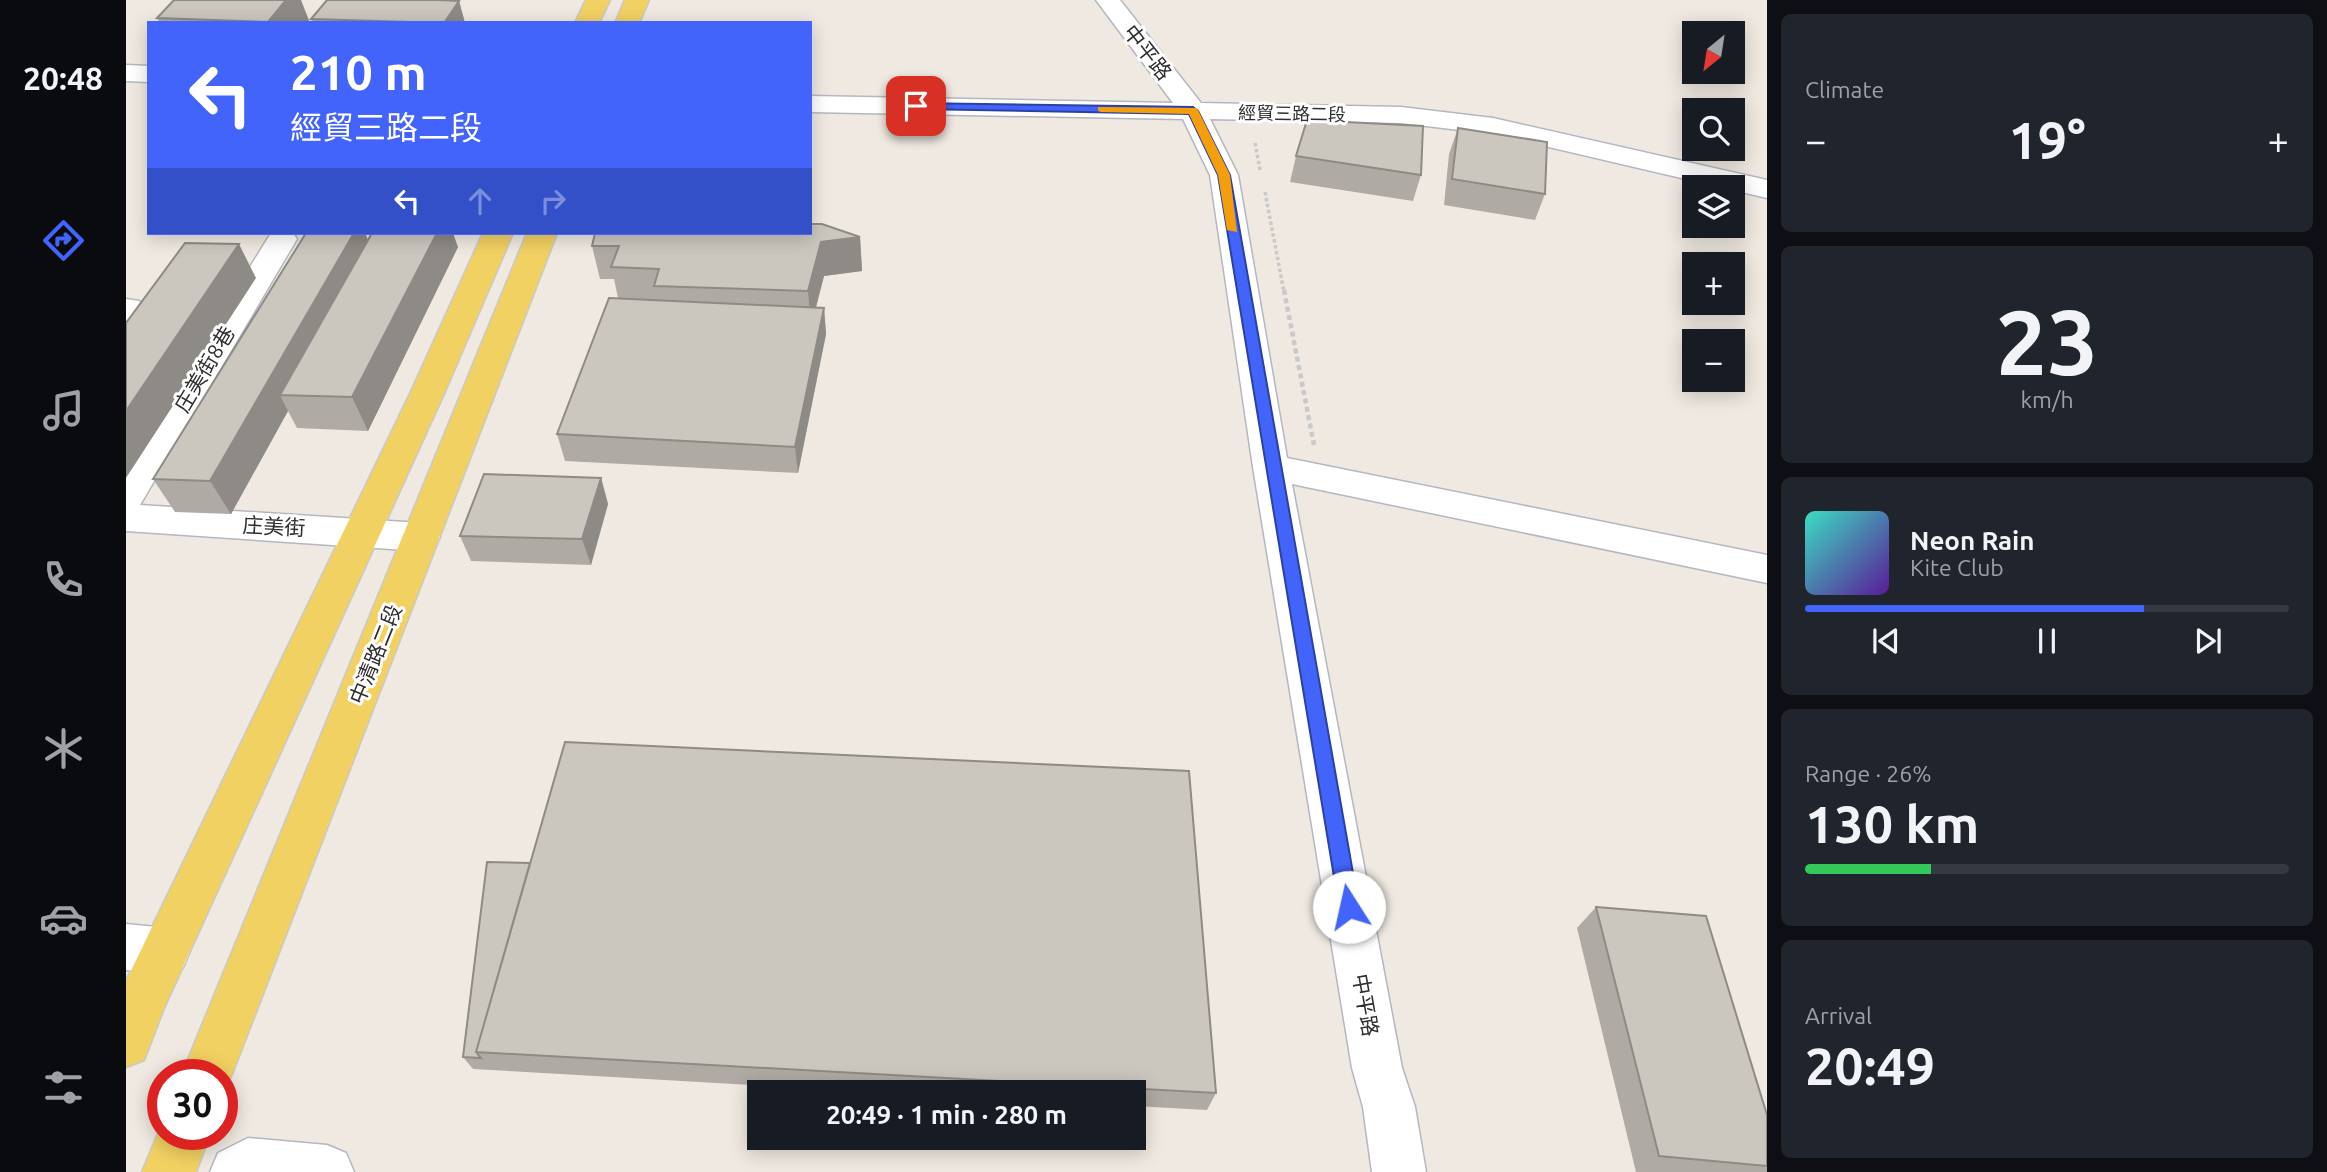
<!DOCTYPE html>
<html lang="en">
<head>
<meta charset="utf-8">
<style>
	:root { --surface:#171b24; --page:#20242c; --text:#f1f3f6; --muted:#9ea1a6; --line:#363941; --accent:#4264fb }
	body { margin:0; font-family:Ubuntu,"Noto Sans TC",sans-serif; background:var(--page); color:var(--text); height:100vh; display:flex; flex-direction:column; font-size:26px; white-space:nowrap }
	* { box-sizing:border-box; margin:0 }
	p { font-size:23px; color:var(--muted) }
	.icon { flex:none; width:38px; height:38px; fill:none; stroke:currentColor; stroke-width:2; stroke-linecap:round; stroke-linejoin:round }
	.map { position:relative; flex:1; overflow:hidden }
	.drawer { display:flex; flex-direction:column; gap:14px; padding:14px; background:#0d0f14; width:560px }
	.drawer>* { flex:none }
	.top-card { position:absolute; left:21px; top:21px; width:665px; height:214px; border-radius:0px; box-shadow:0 4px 18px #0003; background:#4264fb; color:#fff; overflow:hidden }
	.needle { width:46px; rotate:210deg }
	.tools { position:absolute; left:1556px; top:21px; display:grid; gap:14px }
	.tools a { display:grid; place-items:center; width:63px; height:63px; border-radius:0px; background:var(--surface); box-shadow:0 4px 18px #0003; font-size:35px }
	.speed { position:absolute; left:21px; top:1059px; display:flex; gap:14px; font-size:35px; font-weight:700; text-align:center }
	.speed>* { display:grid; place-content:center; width:91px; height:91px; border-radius:50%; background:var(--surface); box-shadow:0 4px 18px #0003; line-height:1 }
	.speed .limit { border:10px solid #d22; background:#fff; color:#111 }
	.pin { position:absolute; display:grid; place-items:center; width:60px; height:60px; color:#fff; margin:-30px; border-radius:14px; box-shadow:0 4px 10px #0006 }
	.me { position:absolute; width:77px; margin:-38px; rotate:350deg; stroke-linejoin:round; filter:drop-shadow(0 0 5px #0008) }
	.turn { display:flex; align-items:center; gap:24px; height:147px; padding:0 28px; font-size:32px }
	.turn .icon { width:91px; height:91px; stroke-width:2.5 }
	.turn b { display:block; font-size:49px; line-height:60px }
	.lanes { display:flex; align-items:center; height:66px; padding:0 28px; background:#0003; justify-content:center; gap:35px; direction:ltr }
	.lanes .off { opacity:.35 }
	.big { font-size:52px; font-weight:700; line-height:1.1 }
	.drawer .tile { flex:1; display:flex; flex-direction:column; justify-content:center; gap:10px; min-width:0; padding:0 24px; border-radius:10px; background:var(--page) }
	.drawer .dial { align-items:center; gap:0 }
	.dial b { font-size:91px; line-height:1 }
	.song { display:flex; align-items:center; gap:21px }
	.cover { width:84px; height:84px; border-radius:10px; background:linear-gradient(135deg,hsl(170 70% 55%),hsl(270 70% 35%)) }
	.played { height:7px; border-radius:4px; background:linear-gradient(90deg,var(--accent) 70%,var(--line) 70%) }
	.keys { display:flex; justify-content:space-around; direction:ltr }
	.heat { display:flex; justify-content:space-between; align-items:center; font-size:38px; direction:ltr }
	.charge { height:10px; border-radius:5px; background:linear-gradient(90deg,#34c759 26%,var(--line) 0) }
	.trip { position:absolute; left:621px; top:1080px; width:399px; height:70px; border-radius:0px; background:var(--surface); box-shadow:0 4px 18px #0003; font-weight:700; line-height:70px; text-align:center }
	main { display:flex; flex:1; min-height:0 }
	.dock { display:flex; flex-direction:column; width:126px; justify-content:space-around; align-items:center; background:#090b0e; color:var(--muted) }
	.dock .icon { width:49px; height:49px }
	.dock .on { color:var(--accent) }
	.dock b { font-size:32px; color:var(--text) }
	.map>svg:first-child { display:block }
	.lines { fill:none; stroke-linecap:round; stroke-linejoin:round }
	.minor-casing { stroke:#b4b7c1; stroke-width:3 }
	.major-casing { stroke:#c9c9c9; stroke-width:3 }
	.path-far1 { stroke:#c9c9c9; stroke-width:3.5; stroke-dasharray:3.5 2.5; stroke-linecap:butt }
	.path { stroke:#c9c9c9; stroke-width:4.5; stroke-dasharray:5 3.5; stroke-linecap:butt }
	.minor { fill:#fff; fill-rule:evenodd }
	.major { fill:#f2d163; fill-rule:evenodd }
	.wall { fill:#afaba4 }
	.shaded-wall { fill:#8e8b86 }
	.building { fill:#cbc7bf; stroke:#8e8b86; stroke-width:2 }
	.route { fill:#4264fb; stroke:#2b41a3; stroke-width:2 }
	.slow { fill:#f59e0b }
	.labels { text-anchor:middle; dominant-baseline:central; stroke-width:6; stroke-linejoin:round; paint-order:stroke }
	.far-street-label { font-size:18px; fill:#2e2e2e; stroke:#fff }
	.street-label { font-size:21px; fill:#2e2e2e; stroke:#fff }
</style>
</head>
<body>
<main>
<nav class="dock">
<b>20:48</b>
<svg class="icon on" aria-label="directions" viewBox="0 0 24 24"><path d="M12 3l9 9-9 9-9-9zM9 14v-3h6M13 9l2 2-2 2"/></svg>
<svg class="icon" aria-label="music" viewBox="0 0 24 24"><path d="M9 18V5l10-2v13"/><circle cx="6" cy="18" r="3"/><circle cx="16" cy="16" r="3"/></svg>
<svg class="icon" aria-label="phone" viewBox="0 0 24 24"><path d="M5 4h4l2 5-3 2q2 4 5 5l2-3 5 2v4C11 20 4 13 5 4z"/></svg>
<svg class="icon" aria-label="climate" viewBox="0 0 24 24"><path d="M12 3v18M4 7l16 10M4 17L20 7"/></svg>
<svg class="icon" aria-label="car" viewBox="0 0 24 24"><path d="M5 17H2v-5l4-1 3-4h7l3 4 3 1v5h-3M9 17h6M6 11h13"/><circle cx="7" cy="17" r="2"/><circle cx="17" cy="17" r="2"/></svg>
<svg class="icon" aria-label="filters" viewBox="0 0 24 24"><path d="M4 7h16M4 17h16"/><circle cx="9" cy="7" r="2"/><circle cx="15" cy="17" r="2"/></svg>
</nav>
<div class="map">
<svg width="1641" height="1172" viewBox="0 0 1641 1172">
	<rect width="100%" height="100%" fill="#efe9e1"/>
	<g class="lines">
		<defs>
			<path id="minor" d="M 970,0 L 994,0 L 1075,103 L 1275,107 L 1367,118 L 1641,180 L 1641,198 L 1367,134 L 1275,123 L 1084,119 L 1112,175 L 1161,458 L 1641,555 L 1641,583 L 1166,484 L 1276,1068 L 1289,1107 L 1300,1172 L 1246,1172 L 1237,1107 L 1226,1068 L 1127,467 L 1084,175 L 1057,119 L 684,112 L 684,96 L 1047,103 Z
				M 0,65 L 23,66 L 23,82 L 0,81 Z
				M 145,233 L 167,233 L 171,239 L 14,505 L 295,523 L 308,527 L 314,537 L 308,547 L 295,551 L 0,531 L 0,468 Z
				M 0,299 L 13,301 L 18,308 L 11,319 L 0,322 Z
				M 0,924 L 40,928 L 57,935 L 64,951 L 57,967 L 40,974 L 0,970 Z
				M 122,1138 L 201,1145 L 220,1153 L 228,1172 L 84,1172 L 92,1153 Z"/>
			<path id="major" d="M 460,0 L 484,0 L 473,23 L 449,23 Z
				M 499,0 L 523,0 L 513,23 L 489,23 Z
				M 357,233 L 387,233 L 317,396 L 38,1008 L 18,1060 L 0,1067 L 0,981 L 283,396 Z
				M 401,233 L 431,233 L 106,1074 L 96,1093 L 96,1074 L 56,1074 Z
				M 37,1122 L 37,1134 L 84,1134 L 70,1172 L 16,1172 Z"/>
		</defs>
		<!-- minor casing -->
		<use href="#minor" class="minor-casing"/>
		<!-- major casing -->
		<use href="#major" class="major-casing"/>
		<!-- path-far1 -->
		<path class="path-far1" d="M 1129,143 L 1134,170
			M 1139,192 L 1158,292"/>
		<!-- path -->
		<path class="path" d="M 1158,290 L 1188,445"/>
		<!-- minor -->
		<use href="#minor" class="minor"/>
		<!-- major -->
		<use href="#major" class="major"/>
	</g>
	<!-- wall -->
	<path class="wall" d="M 333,1 L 339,23 L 187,23 L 185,19 Z
		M 31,18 L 184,23 L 34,23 Z
		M 1332,128 L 1419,194 L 1409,220 L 1318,205 L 1323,154 Z
		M 1170,156 L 1295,175 L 1287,201 L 1164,182 Z
		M 180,233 L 239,233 L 242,240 L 332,247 L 242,431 L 171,428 L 162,411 L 105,514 L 49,512 L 27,479 Z
		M 734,237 L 736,271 L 698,276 L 690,308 L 698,308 L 700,334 L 672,473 L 439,461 L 431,434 L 492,298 L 488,279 L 474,279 L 466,246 Z
		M 475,478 L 482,504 L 465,565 L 345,561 L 334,536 Z
		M 361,862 L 1090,1093 L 1081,1110 L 1008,1106 L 1008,1092 L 749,1092 L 347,1069 L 337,1057 Z
		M 1470,907 L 1641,1115 L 1641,1172 L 1510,1172 L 1451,928 Z"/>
	<!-- shaded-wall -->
	<path class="shaded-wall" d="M 160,0 L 175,0 L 184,23 L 142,23 L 142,22 Z
		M 333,1 L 339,23 L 318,23 Z
		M 228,233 L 239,233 L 248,255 L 154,395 L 162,411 L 105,514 L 84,481 Z
		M 311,233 L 327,233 L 332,247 L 242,431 L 226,397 Z
		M 734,237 L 736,271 L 698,276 L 685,325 L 682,291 L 695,242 Z
		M 113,244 L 130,278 L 0,478 L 0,411 Z
		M 698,308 L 700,334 L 672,473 L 669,447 Z
		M 475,478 L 482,504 L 465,565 L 456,539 Z"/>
	<!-- building -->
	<path class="building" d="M 48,0 L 160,0 L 142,22 L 31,18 Z
		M 201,0 L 312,0 L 333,1 L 318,23 L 185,19 Z
		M 1181,120 L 1297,126 L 1295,175 L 1170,156 Z
		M 1332,128 L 1421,142 L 1419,194 L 1326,179 Z
		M 684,224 L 696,224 L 734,237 L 695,242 L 682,291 L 528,286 L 533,269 L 485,267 L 493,246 L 466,246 L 469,233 L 684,233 Z
		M 180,233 L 228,233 L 84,481 L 27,479 Z
		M 246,233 L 311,233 L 226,397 L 154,395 Z
		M 59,243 L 113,244 L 0,411 L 0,323 Z
		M 483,298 L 698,308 L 669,447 L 431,434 Z
		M 358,474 L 475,478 L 456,539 L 334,536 Z
		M 439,742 L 1063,771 L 1090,1093 L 350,1052 Z
		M 361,862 L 404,863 L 350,1052 L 355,1058 L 337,1057 Z
		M 1470,907 L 1580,916 L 1641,1115 L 1641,1166 L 1533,1156 Z"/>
	<!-- route -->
	<path class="route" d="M 786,103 L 1067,107 L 1072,111 L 1104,175 L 1233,907 L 1230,913 L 1223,916 L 1216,913 L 1213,907 L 1092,175 L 1063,114 L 790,109 L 785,106 Z"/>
	<!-- slow -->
	<path class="slow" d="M 972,107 L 1071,108 L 1104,175 L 1111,232 L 1101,230 L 1092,175 L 1063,114 L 975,112 L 972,111 Z"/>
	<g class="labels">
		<!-- far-street labels -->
		<g class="far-street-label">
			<text transform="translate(1166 113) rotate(1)">經貿三路二段</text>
		</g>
		<!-- street labels -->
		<g class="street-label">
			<text transform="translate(1022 52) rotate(52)">中平路</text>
			<text transform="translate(78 369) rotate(-59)">庄美街8巷</text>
			<text transform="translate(148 526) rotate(3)">庄美街</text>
			<text transform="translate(249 654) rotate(-68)">中清路二段</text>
			<text transform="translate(1240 1005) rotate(80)">中平路</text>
		</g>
	</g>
</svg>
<div class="tools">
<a><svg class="needle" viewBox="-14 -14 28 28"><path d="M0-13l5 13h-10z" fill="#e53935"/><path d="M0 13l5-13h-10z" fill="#9ea1a6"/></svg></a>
<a><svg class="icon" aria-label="search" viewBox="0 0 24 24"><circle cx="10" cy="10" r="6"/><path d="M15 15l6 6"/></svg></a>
<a><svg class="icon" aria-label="layers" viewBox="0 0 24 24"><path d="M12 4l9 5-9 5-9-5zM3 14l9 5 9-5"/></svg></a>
<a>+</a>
<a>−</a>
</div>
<div class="speed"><div class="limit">30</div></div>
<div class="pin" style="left:790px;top:106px;background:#d93025"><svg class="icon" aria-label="arrive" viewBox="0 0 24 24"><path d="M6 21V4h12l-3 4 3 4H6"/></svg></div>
<svg class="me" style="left:1223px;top:907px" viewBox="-20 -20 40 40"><circle r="19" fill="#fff"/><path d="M0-13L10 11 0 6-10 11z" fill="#4264fb"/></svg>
<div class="trip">20:49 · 1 min · 280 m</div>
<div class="top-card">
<div class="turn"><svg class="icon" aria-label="left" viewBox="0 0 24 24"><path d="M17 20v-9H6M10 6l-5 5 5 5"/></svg><div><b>210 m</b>經貿三路二段</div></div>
<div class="lanes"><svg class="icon" aria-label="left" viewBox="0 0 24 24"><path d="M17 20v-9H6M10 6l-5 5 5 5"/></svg><svg class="icon off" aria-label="ahead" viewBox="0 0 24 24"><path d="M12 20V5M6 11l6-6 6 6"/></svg><svg class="icon off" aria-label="right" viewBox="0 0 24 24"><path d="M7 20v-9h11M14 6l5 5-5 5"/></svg></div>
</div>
</div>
<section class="drawer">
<div class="tile"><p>Climate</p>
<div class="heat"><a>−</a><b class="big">19°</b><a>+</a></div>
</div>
<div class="tile dial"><b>23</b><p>km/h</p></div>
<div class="tile">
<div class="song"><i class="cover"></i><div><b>Neon Rain</b><p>Kite Club</p></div></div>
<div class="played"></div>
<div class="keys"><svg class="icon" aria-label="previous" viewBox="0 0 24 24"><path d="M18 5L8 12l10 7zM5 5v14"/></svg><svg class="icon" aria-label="pause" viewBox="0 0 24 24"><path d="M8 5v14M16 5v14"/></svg><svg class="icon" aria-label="next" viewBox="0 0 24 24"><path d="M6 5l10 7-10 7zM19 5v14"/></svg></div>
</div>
<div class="tile"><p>Range · 26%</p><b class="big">130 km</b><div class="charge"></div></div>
<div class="tile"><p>Arrival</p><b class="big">20:49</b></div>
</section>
</main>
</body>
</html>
